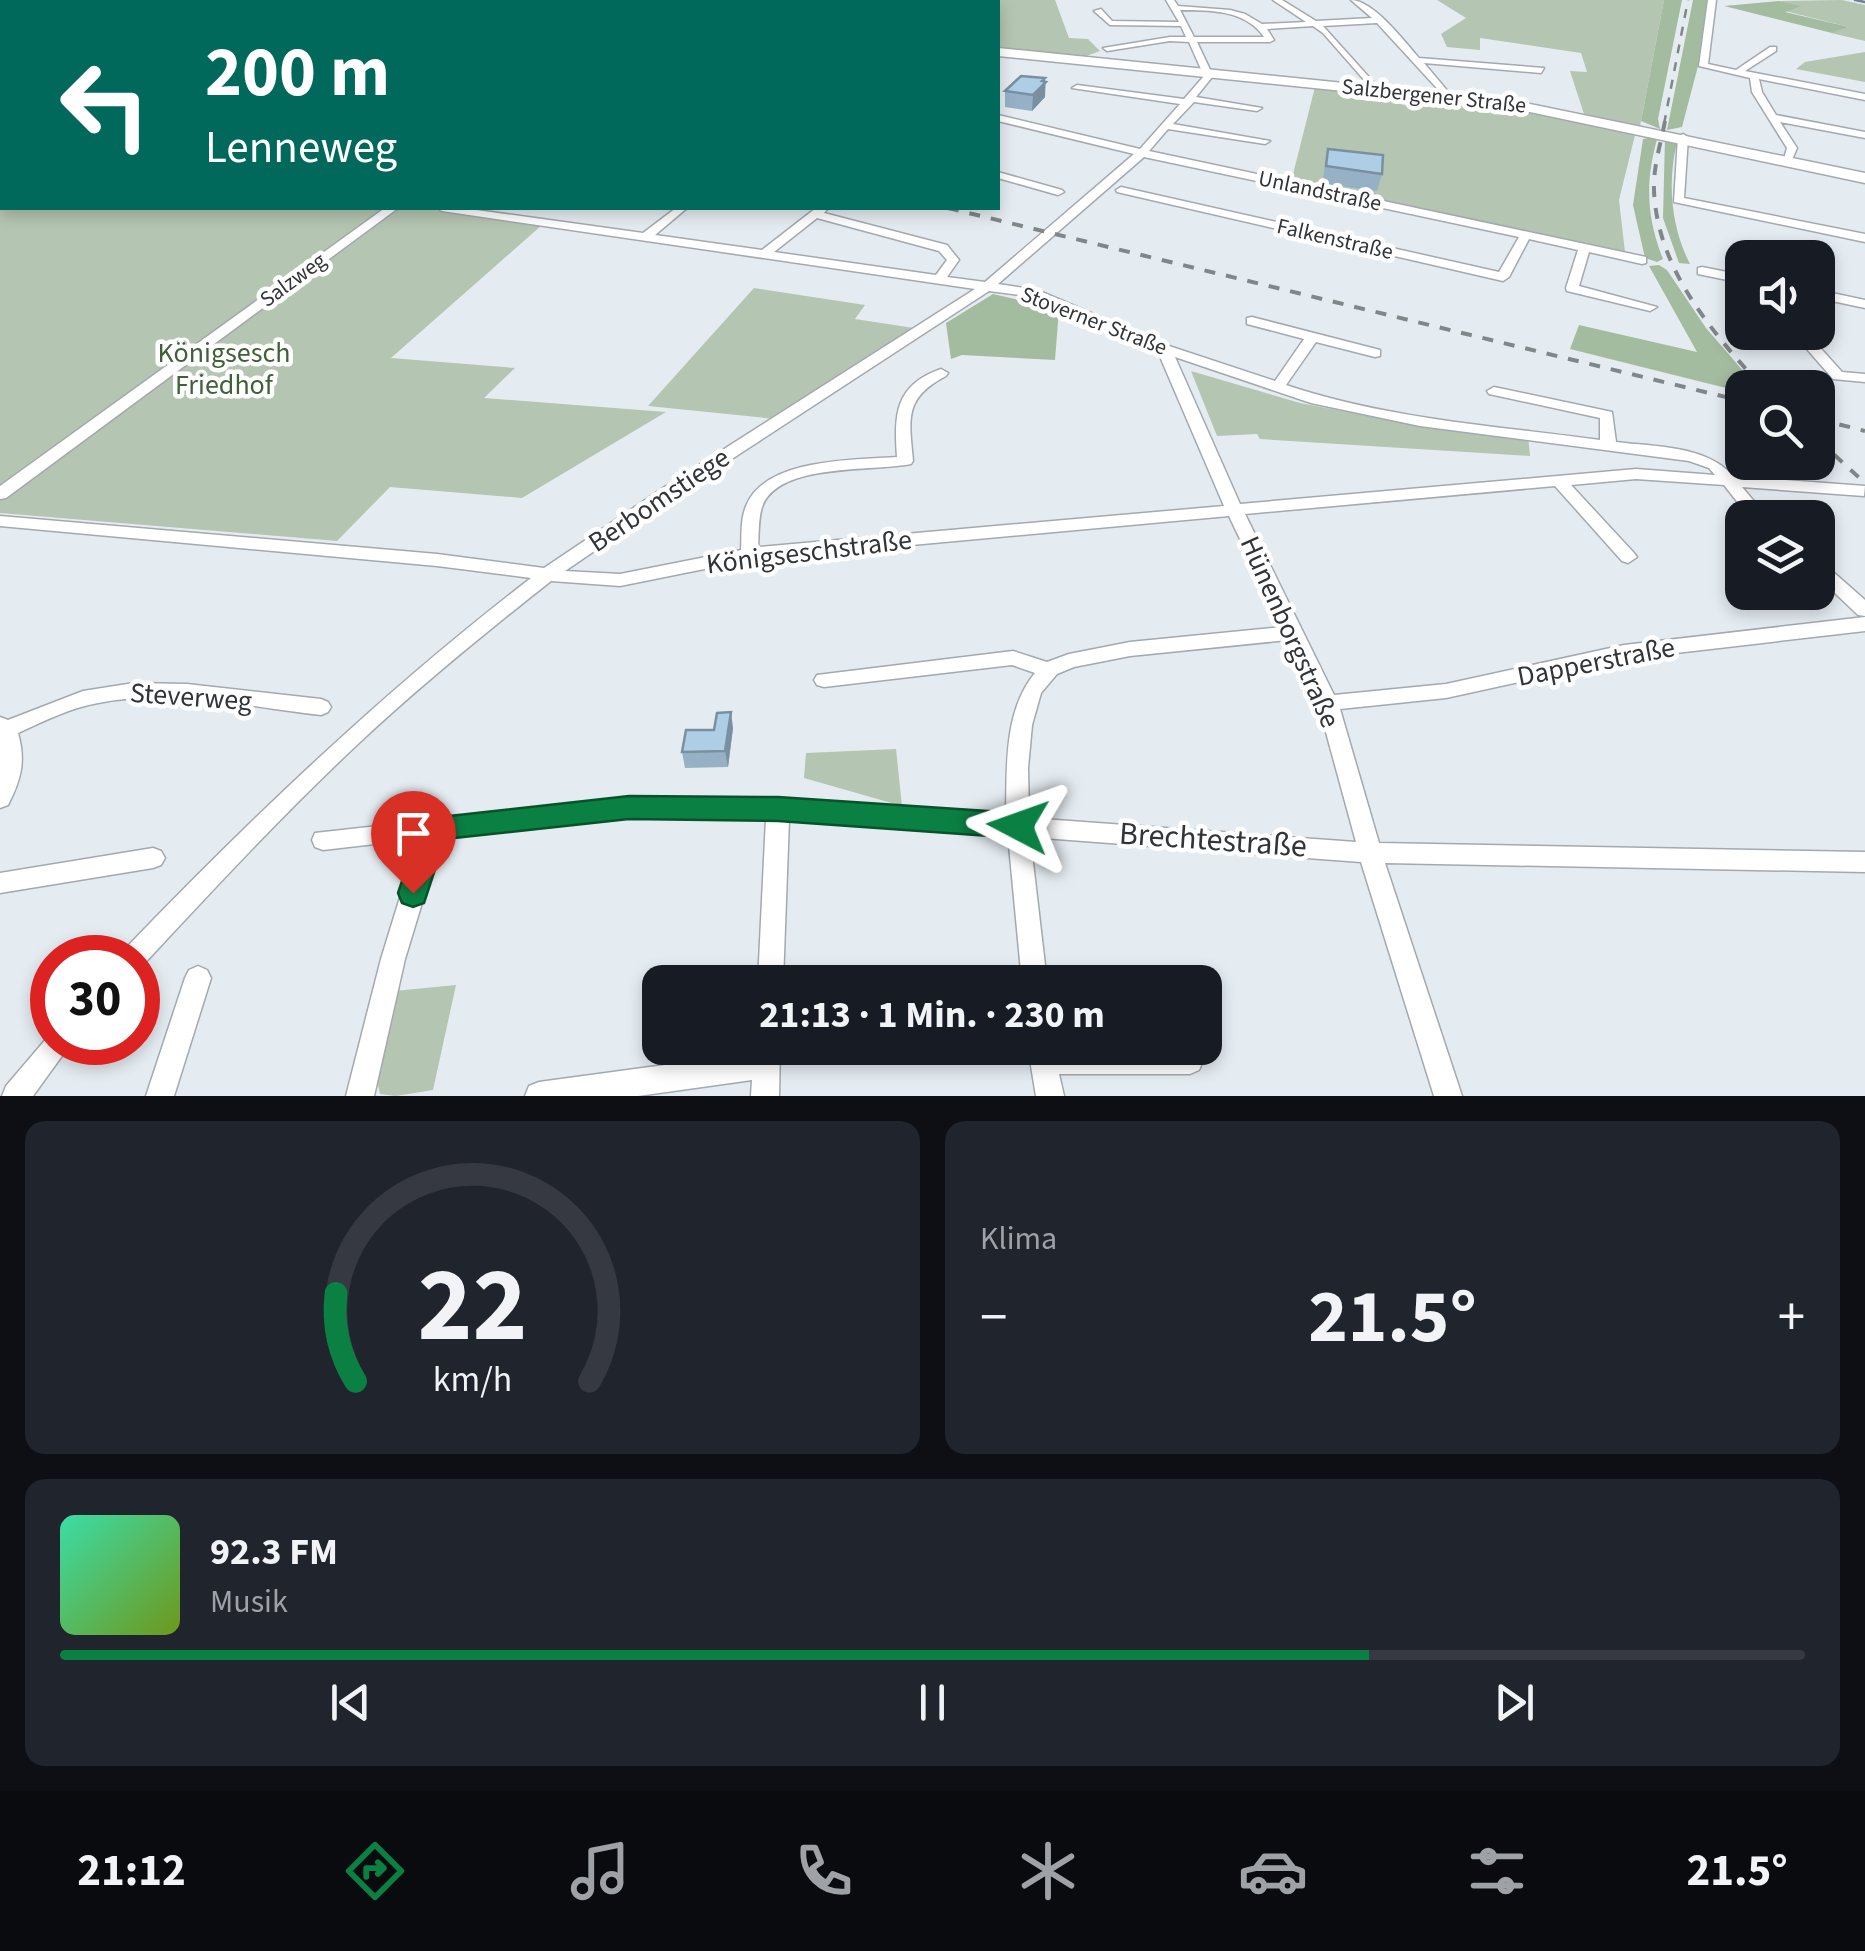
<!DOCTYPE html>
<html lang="de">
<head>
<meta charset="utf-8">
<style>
	:root { --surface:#171b24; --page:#20242c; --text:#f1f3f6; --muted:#9ea1a6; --line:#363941; --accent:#0b8043 }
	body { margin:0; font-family:"Source Sans 3",sans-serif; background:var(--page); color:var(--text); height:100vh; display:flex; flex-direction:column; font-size:38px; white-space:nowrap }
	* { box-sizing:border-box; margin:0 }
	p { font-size:32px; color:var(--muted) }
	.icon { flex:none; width:55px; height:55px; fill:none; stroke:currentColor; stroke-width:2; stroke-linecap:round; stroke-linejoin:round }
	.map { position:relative; height:1096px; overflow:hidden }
	.panel { display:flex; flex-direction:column; gap:25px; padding:25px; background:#0d0f14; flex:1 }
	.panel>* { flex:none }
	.hud { position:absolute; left:0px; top:0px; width:1000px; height:210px; box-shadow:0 5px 15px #0003; background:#00695c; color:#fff; overflow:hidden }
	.tools { position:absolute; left:1725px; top:240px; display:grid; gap:20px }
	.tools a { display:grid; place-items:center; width:110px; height:110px; border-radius:20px; background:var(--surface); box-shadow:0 5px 15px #0003; font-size:50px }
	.speed { position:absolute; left:30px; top:935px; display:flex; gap:20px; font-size:50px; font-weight:700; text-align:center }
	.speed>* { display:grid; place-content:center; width:130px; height:130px; border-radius:50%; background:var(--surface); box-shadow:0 5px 15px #0003; line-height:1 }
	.speed .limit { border:15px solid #d22; background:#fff; color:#111 }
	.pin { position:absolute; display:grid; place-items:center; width:85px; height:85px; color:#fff; margin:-102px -42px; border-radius:50% 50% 50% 0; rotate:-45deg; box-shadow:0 0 10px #0007 }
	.pin .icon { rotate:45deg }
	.me { position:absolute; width:110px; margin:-55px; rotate:274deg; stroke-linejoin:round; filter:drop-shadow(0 0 8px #0008) }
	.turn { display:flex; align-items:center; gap:35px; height:210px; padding:0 40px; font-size:45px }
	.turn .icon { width:130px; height:130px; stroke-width:2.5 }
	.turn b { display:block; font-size:70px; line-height:85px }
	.big { font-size:75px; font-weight:700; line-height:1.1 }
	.panel .card { flex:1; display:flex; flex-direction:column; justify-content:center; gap:15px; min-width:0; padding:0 35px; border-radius:20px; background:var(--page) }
	.panel .dial { align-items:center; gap:0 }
	.dial svg { height:260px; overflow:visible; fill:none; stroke:var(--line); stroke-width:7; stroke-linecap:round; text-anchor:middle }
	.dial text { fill:var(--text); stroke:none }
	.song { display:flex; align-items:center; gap:30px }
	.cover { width:120px; height:120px; border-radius:15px; background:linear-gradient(135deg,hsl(160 70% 55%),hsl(80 70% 35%)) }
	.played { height:10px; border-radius:5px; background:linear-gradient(90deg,var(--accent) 75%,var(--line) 75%) }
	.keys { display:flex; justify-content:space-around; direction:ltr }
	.heat { display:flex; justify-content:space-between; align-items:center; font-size:55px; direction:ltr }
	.panel .tiles { flex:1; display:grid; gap:25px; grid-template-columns:1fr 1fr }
	.card:last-child { grid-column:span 2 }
	.trip { position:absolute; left:642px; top:965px; width:580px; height:100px; border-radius:20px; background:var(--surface); box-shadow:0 5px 15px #0003; font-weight:700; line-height:100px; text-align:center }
	.dock { display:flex; height:160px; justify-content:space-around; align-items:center; background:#090b0e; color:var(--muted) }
	.dock .icon { width:70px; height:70px }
	.dock .selected { color:var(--accent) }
	.dock b { font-size:45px; color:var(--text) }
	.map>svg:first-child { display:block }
	.green { fill:#b4c5b1 }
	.forest { fill:#a3bb9e }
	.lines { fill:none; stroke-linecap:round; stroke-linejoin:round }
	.stream { stroke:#708194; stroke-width:2.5 }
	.street-casing { stroke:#a3a9ae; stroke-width:3 }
	.primary-casing { stroke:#a3a9ae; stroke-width:3 }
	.highway-casing { stroke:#a3a9ae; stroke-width:4 }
	.street { fill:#fff; fill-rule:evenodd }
	.primary { fill:#fff; fill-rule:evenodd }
	.highway { fill:#fff; fill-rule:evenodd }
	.rail-far1 { stroke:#818689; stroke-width:2.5; stroke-dasharray:9 9; stroke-linecap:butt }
	.rail { stroke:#818689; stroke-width:4; stroke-dasharray:11 11; stroke-linecap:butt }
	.wall { fill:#96b1c6 }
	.shaded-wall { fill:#7a90a1 }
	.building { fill:#aecee6; stroke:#7a90a1; stroke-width:2.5 }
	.route { fill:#0b8043; stroke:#07532c; stroke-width:2.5 }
	.labels { text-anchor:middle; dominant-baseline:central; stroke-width:9; stroke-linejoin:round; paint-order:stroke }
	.far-street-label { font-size:22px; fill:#323537; stroke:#fff }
	.park-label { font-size:28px; fill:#3e6137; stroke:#fff }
	.street-label { font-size:28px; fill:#323537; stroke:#fff }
	.near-street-label { font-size:32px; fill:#323537; stroke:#fff }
</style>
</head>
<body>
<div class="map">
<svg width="1865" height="1096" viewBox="0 0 1865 1096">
	<rect width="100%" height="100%" fill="#e5ecf1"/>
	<!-- green -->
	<path class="green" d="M 785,0 L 1055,0 L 1069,38 L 1088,39 L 1100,51 L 1081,58 L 998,48 L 998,2 Z
		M 1437,0 L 1664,0 L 1640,126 L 1584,114 L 1570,71 L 1587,72 L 1581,53 L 1480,38 L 1480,50 L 1447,47 L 1441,34 L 1466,18 Z
		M 1842,0 L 1865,5 L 1865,41 L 1831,33 L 1849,27 L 1785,11 L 1799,6 L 1779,1 Z
		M 1865,52 L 1865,82 L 1796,69 L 1805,62 Z
		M 1315,87 L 1499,106 L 1499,110 L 1526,114 L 1530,111 L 1636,131 L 1619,200 L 1625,252 L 1291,182 Z
		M 3,208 L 421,208 L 542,225 L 391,358 L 515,368 L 484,398 L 666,412 L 522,498 L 390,487 L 337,541 L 0,513 L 0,209 Z
		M 754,288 L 865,305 L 855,319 L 914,328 L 775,419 L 648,406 Z
		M 1191,371 L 1300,403 L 1416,425 L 1528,436 L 1530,456 L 1260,439 L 1257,434 L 1217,436 Z
		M 896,749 L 902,806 L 804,778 L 806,753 Z
		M 456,985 L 433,1090 L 396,1096 L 380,1094 L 376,1076 L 394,991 Z"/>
	<!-- forest -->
	<path class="forest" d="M 1664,0 L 1682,0 L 1658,119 L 1660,129 L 1641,121 Z
		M 1693,0 L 1707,0 L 1698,66 L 1682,127 L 1667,130 Z
		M 1779,1 L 1801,6 L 1785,12 L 1849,27 L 1832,33 L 1724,6 Z
		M 1658,136 C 1645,180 1646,216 1663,259 L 1657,262 L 1645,258 L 1633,205 L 1643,139 Z
		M 1665,138 L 1677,142 C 1667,183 1671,227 1690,264 L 1679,263 L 1663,218 Z
		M 1659,265 L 1667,270 L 1706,328 L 1757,387 L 1742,388 L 1742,392 L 1570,349 L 1579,325 L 1697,352 L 1649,266 Z
		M 993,294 L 1059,309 L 1055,360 L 962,355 L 951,359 L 946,323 Z"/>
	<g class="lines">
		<!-- stream -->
		<path class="stream" d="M 1855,0 L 1865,2"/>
		<defs>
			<path id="street" d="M 718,0 L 728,0 L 730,2 L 721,2 Z
				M 1166,0 L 1174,0 L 1178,6 L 1230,10 L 1245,14 L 1262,24 L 1306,22 L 1273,0 L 1282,0 L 1316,21 L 1372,18 L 1351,0 C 1373,0 1404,41 1419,58 L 1544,68 L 1541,73 L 1424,63 L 1450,94 L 1445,97 L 1377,23 L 1323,26 L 1376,85 L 1378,87 L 1373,90 L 1323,33 L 1313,26 L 1267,29 L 1274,40 L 1270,42 L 1197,42 L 1213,76 L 1196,97 L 1262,108 L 1257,111 L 1194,102 L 1173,124 L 1270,141 L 1265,144 L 1168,129 L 1149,151 L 1646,257 L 1646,263 L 1642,264 L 1589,252 L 1579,286 L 1657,307 L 1650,311 L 1567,291 L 1566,288 L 1578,250 L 1529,239 L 1509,277 L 1503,281 L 1117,192 L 1116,190 L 1121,187 L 1499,272 L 1519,237 L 1144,157 L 998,284 L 1037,290 L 1169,346 L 1275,381 L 1304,339 L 1247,324 L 1247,318 L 1252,317 L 1380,350 L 1380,356 L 1375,357 L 1316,342 L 1286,385 C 1387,419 1496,426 1600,440 L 1600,418 L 1489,394 L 1487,391 L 1494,387 L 1612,412 L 1616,442 C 1655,447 1706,445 1733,476 L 1865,486 L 1864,496 L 1742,487 L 1768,518 L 1750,518 L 1724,485 L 1636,479 L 1571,485 L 1634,553 L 1637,557 L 1628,563 L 1622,561 L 1555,486 L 1245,514 L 1334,695 L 1446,684 L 1624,645 L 1865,617 L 1865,631 L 1624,659 L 1446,698 L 1340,709 L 1379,843 L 1865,852 L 1865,872 L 1385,863 L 1462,1096 L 1434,1096 L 1361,862 L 1030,837 L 1047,982 L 1022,982 L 1008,835 L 789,819 L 783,982 L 758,982 L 766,818 L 629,816 L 442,837 L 405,959 L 374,1096 L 346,1096 L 381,959 L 418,839 L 323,850 L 315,847 L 312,840 L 315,833 L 629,798 L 778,800 L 1006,817 C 1007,769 1003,712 1035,673 L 1012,665 L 824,687 L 817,685 L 814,680 L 817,675 L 1013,651 L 1047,662 L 1069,654 L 1130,642 L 1282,627 L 1229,516 L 749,560 L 620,586 L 551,581 C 485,633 420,686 359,743 C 283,814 213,890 142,966 L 138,968 L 138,958 L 121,958 L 124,950 C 252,817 384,691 531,578 L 437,566 L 0,526 L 0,516 L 437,554 L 544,568 L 663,488 L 975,289 L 442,211 L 437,208 L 462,208 L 643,233 L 676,208 L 687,208 L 655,235 L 762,250 L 816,208 L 828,208 L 824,213 L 947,245 L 959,260 L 947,277 L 985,282 L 1134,154 L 998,121 L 998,115 L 1140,149 L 1180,104 L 1072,88 L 1077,85 L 1184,99 L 1204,76 L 1189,42 L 1170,41 L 1107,51 L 1103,48 L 1170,37 L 1186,37 L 1181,26 L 1110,25 L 1094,11 L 1101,9 L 1112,21 L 1179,22 ZM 1180,10 C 1210,10 1246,10 1264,37 L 1194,37 ZM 817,218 L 939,251 L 947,260 L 936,275 L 774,252 ZM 989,291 L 1029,296 L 1158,352 L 1224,506 L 758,547 C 759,535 758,520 762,507 C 778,462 873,472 911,464 L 913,461 C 909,418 904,398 946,376 L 948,373 L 941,369 C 895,385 894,414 897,457 C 855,460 767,458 747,504 C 740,518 742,535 741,550 L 620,574 L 565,571 L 675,496 ZM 1175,357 L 1311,403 L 1420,426 L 1689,461 L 1709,468 L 1715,475 L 1636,469 L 1240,504 ZM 1288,640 L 1318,703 L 1356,842 L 1029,818 L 1028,768 L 1032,725 L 1041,693 L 1057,674 L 1074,667 L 1130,656 Z
				M 1708,0 L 1716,0 L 1708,64 L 1736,70 L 1770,47 L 1776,47 L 1776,51 L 1745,71 L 1865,94 L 1865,100 L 1759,79 L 1762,92 L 1776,115 L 1865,132 L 1865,138 L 1780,122 L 1797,148 L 1791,162 L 1783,162 L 1787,148 L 1752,92 L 1750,78 L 1699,66 Z
				M 2,67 L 2,120 L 0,121 L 0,68 Z
				M 1683,134 L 1688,137 L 1684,198 L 1865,234 L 1865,242 L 1674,202 L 1678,137 Z
				M 0,166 L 2,166 L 2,173 L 0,173 Z
				M 998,172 L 1062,190 L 1064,192 L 1058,195 L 998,178 Z
				M 385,208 L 398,208 L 6,498 L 0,499 L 0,486 Z
				M 1702,267 L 1742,275 L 1742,283 L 1698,274 L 1698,268 Z
				M 1818,290 L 1865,300 L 1865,308 L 1818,298 Z
				M 1792,332 L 1806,332 L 1842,372 L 1865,374 L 1865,382 L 1833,379 Z
				M 1818,562 L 1824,564 L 1865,600 L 1865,616 L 1858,615 L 1818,577 Z
				M 134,683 L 187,684 L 321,699 L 328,702 L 331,707 L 328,712 L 321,715 C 249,707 170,688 98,703 C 70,708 44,721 18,733 C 26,761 21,780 8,805 L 0,808 L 0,717 L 8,720 L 83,691 Z
				M 153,848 L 161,851 L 165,858 L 161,865 L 153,868 L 0,893 L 0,873 Z
				M 198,966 L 207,970 L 211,978 L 174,1096 L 146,1096 L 185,978 L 189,970 Z
				M 52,1032 L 52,1042 L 72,1042 L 33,1096 L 2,1096 L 6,1086 Z
				M 754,1048 L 780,1048 L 779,1096 L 751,1096 L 752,1080 L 638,1096 L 525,1096 L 529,1086 L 539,1082 L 753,1053 Z
				M 1028,1048 L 1190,1048 L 1199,1052 L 1203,1061 L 1199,1070 L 1190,1074 L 1059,1074 L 1064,1096 L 1036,1096 Z"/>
			<path id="primary" d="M 765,0 L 780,0 L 781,2 L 767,2 Z
				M 998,48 L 1511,100 L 1865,173 L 1865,183 L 1511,108 L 998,56 Z"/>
			<path id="highway" d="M 2,190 L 2,202 L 0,203 L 0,191 Z"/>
		</defs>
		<!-- street casing -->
		<use href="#street" class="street-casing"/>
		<!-- primary casing -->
		<use href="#primary" class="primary-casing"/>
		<!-- highway casing -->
		<use href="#highway" class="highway-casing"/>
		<!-- street -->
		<use href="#street" class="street"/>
		<!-- primary -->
		<use href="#primary" class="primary"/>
		<!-- highway -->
		<use href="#highway" class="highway"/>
		<!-- rail-far1 -->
		<path class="rail-far1" d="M 105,0 L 115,2
			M 1664,124 L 1688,0"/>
		<!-- rail -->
		<path class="rail" d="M 1665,121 C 1661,143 1653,167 1654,190 C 1657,269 1712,332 1763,388
			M 948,208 L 1742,401
			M 1818,419 L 1865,431
			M 1818,440 L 1865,483"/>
	</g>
	<!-- wall -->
	<path class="wall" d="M 1046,82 L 1045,97 L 1032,111 L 1005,107 L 1005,91 Z
		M 1328,149 L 1382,174 L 1377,191 L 1322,184 Z
		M 733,728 L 728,767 L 685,768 L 682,752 L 714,730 Z"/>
	<!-- shaded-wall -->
	<path class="shaded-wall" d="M 1045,78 L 1045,97 L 1032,111 L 1033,95 Z
		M 731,712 L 733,728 L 728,767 L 725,751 Z"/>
	<!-- building -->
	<path class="building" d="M 1021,76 L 1045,78 L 1042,81 L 1046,82 L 1033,95 L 1005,91 Z
		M 1328,149 L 1383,155 L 1382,174 L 1326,166 Z
		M 731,712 L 725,751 L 682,752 L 686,730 L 714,730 L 717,713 Z"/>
	<!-- route -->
	<path class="route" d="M 629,796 L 778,797 L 1018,813 L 1028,817 L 1032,826 L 1028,834 L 1018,838 L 778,821 L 629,819 L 445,839 L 424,903 L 413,907 L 402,903 L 398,893 L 423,819 Z"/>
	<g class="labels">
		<!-- far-street labels -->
		<g class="far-street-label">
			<text transform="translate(1434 96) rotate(6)">Salzbergener Straße</text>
			<text transform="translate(1320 191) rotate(12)">Unlandstraße</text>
			<text transform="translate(1335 239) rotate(13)">Falkenstraße</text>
			<text transform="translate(293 280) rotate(-36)">Salzweg</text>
			<text transform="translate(1094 321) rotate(21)">Stoverner Straße</text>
		</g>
		<!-- park labels -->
		<g class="park-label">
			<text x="224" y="353">Königsesch<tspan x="224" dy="32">Friedhof</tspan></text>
		</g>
		<!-- street labels -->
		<g class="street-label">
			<text transform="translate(659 500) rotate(-34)">Berbomstiege</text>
			<text transform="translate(809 552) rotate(-7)">Königseschstraße</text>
			<text transform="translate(1290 632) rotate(66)">Hünenborgstraße</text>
			<text transform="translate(1596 662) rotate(-11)">Dapperstraße</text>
			<text transform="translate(191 697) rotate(4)">Steverweg</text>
		</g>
		<!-- near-street labels -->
		<g class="near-street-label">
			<text transform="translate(1213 840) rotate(4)">Brechtestraße</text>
		</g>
	</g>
</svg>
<div class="tools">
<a><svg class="icon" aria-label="sound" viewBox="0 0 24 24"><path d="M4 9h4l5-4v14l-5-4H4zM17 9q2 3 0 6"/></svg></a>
<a><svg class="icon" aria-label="search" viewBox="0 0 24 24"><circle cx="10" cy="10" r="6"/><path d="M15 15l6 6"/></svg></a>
<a><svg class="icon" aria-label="layers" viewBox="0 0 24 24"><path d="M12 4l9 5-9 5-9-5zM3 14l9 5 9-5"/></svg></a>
</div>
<div class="speed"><div class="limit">30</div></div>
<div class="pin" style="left:413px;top:893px;background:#d93025"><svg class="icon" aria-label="arrive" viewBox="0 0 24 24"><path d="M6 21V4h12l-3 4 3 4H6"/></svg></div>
<svg class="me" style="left:1018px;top:826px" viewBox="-20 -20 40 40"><path d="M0-17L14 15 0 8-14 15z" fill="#0b8043" stroke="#fff" stroke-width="4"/></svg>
<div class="trip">21:13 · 1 Min. · 230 m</div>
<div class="hud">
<div class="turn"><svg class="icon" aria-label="left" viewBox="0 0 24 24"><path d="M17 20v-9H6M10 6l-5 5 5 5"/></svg><div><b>200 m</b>Lenneweg</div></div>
</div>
</div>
<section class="panel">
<div class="tiles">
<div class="card dial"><svg viewBox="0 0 100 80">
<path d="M14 69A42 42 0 1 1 86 69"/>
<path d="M14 69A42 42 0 0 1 8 42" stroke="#0b8043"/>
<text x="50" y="56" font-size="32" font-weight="700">22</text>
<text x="50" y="72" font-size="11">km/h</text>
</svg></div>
<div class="card"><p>Klima</p>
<div class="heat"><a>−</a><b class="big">21.5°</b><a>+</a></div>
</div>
<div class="card">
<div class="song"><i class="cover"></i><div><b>92.3 FM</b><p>Musik</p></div></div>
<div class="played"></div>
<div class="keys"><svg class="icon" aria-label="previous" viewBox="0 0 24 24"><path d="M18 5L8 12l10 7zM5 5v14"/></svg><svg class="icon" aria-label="pause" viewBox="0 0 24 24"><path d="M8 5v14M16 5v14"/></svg><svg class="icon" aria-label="next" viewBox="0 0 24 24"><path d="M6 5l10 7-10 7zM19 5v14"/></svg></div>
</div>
</div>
</section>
<nav class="dock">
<b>21:12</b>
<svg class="icon selected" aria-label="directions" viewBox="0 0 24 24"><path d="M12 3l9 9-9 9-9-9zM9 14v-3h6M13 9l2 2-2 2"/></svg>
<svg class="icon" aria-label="music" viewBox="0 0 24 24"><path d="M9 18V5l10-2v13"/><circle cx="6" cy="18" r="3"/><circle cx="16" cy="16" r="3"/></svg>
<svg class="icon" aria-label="phone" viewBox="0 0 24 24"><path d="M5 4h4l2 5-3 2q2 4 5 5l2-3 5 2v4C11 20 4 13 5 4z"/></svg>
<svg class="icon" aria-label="climate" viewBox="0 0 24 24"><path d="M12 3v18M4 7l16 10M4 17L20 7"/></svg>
<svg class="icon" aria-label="car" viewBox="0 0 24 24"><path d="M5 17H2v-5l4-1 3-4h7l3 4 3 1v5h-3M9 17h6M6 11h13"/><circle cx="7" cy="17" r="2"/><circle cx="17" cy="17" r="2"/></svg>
<svg class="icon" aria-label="filters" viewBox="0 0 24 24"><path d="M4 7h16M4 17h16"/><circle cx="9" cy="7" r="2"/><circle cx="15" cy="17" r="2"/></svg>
<b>21.5°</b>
</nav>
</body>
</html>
